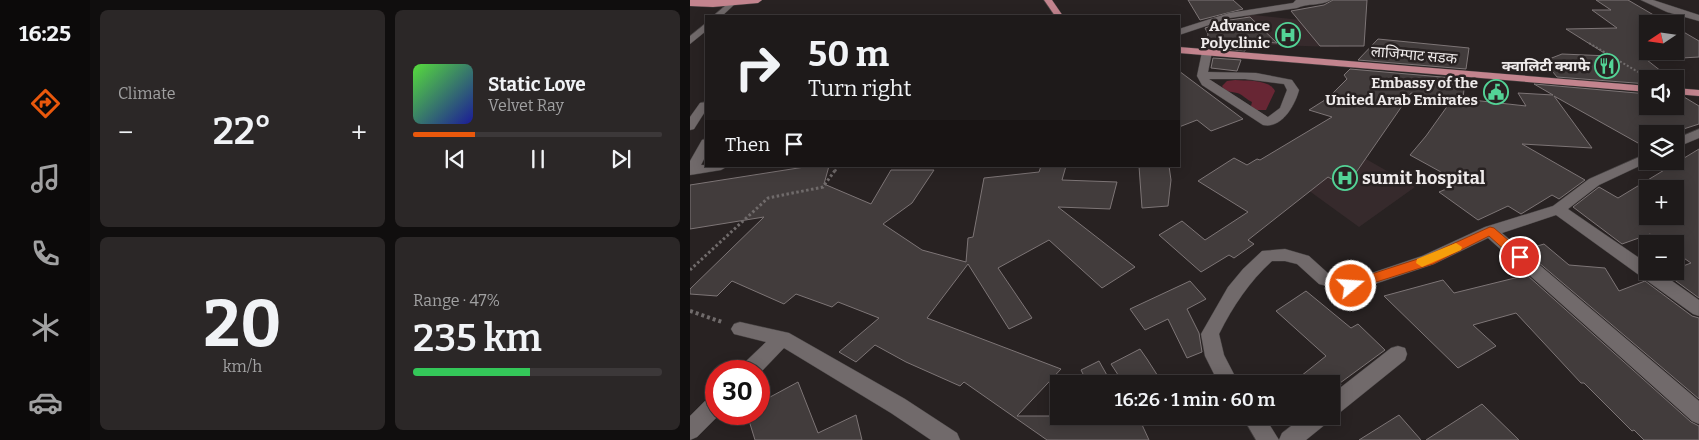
<!DOCTYPE html>
<html lang="en">
<head>
<meta charset="utf-8">
<style>
	:root { --surface:#1e1a1a; --page:#2b2727; --text:#f1f3f6; --muted:#a1a1a2; --line:#3c3839; --accent:#ea580c }
	body { margin:0; font-family:Bitter,"Noto Sans Devanagari",serif; background:var(--page); color:var(--text); height:100vh; display:flex; flex-direction:column; font-size:19px; white-space:nowrap }
	* { box-sizing:border-box; margin:0 }
	p { font-size:16px; color:var(--muted) }
	.icon { flex:none; width:28px; height:28px; fill:none; stroke:currentColor; stroke-width:2; stroke-linecap:round; stroke-linejoin:round }
	.map { position:relative; flex:1; overflow:hidden }
	.panel { display:flex; flex-direction:column; gap:10px; padding:10px; background:#100e0e; width:600px }
	.panel>* { flex:none }
	.guide { position:absolute; left:15px; top:15px; width:475px; height:152px; border-radius:0px; box-shadow:0 2px 12px #0003,0 0 0 1px var(--line); background:#1e1a1a; color:var(--text); overflow:hidden }
	.needle { width:32px; rotate:257deg }
	.fabs { position:absolute; left:949px; top:15px; display:grid; gap:10px }
	.fabs a { display:grid; place-items:center; width:45px; height:45px; border-radius:0px; background:var(--surface); box-shadow:0 2px 12px #0003,0 0 0 1px var(--line); font-size:25px }
	.speed { position:absolute; left:15px; top:360px; display:flex; gap:10px; font-size:25px; font-weight:700; text-align:center }
	.speed>* { display:grid; place-content:center; width:65px; height:65px; border-radius:50%; background:var(--surface); box-shadow:0 2px 12px #0003,0 0 0 1px var(--line); line-height:1 }
	.speed .limit { border:8px solid #d22; background:#fff; color:#111 }
	.pin { position:absolute; display:grid; place-items:center; width:42px; height:42px; color:#fff; margin:-21px; border:2px solid #fff; border-radius:50%; box-shadow:0 1px 5px #0007 }
	.me { position:absolute; width:55px; margin:-28px; rotate:72deg; stroke-linejoin:round; filter:drop-shadow(0 0 4px #0008) }
	.turn { display:flex; align-items:center; gap:18px; height:105px; padding:0 20px; font-size:22px }
	.turn .icon { width:65px; height:65px; stroke-width:2.5 }
	.turn b { display:block; font-size:35px; line-height:42px }
	.then { display:flex; align-items:center; height:48px; padding:0 20px; background:#0003; gap:10px; font-size:19px }
	.big { font-size:38px; font-weight:600; line-height:1.1 }
	.panel .card { flex:1; display:flex; flex-direction:column; justify-content:center; gap:8px; min-width:0; padding:0 18px; border-radius:8px; background:var(--page) }
	.panel .dial { align-items:center; gap:0 }
	.dial b { font-size:65px; line-height:1 }
	.song { display:flex; align-items:center; gap:15px }
	.cover { width:60px; height:60px; border-radius:8px; background:linear-gradient(135deg,hsl(110 70% 55%),hsl(240 70% 35%)) }
	.played { height:5px; border-radius:2px; background:linear-gradient(90deg,var(--accent) 25%,var(--line) 25%) }
	.keys { display:flex; justify-content:space-around; direction:ltr }
	.heat { display:flex; justify-content:space-between; align-items:center; font-size:28px; direction:ltr }
	.charge { height:8px; border-radius:4px; background:linear-gradient(90deg,#34c759 47%,var(--line) 0) }
	.panel .tiles { flex:1; display:grid; gap:10px; grid-template-columns:repeat(2,1fr) }
	.trip { position:absolute; left:360px; top:375px; width:290px; height:50px; border-radius:0px; background:var(--surface); box-shadow:0 2px 12px #0003,0 0 0 1px var(--line); font-weight:600; line-height:50px; text-align:center }
	main { display:flex; flex:1; min-height:0 }
	.menu { display:flex; flex-direction:column; width:90px; justify-content:space-around; align-items:center; background:#0c0a0a; color:var(--muted) }
	.menu .icon { width:35px; height:35px }
	.menu .selected { color:var(--accent) }
	.menu b { font-size:22px; color:var(--text) }
	.map>svg:first-child { display:block }
	.built { fill:#362a2c }
	.green { fill:#682634 }
	.building { fill:#423c3c; stroke:#7d7576; fill-rule:evenodd }
	.lines { fill:none; stroke-linecap:round; stroke-linejoin:round }
	.minor-casing { stroke:#454141; stroke-width:1 }
	.major-casing { stroke:#454141; stroke-width:1 }
	.path-far3 { stroke:#706b6b; stroke-width:2; stroke-dasharray:2 2; stroke-linecap:butt }
	.path-far2 { stroke:#706b6b; stroke-width:2.5; stroke-dasharray:2 2; stroke-linecap:butt }
	.path-far1 { stroke:#706b6b; stroke-width:3; stroke-dasharray:2.5 2.5; stroke-linecap:butt }
	.path { stroke:#706b6b; stroke-width:4; stroke-dasharray:3 3; stroke-linecap:butt }
	.minor { fill:#716a6b; fill-rule:evenodd }
	.major { fill:#c3848e; fill-rule:evenodd }
	.route { fill:#ea580c; stroke:#983908 }
	.slow { fill:#f59e0b }
	.labels { text-anchor:middle; dominant-baseline:central; stroke-width:5; stroke-linejoin:round; paint-order:stroke }
	.far-poi-label { font-size:15px; font-weight:bold; fill:#eeeaea; stroke:#282222; text-anchor:end }
	.far-street-label { font-size:15px; fill:#eeeaea; stroke:#282222 }
	.poi-label { font-size:18px; font-weight:bold; fill:#eeeaea; stroke:#282222; text-anchor:start }
</style>
</head>
<body>
<main>
<nav class="menu">
<b>16:25</b>
<svg class="icon selected" aria-label="directions" viewBox="0 0 24 24"><path d="M12 3l9 9-9 9-9-9zM9 14v-3h6M13 9l2 2-2 2"/></svg>
<svg class="icon" aria-label="music" viewBox="0 0 24 24"><path d="M9 18V5l10-2v13"/><circle cx="6" cy="18" r="3"/><circle cx="16" cy="16" r="3"/></svg>
<svg class="icon" aria-label="phone" viewBox="0 0 24 24"><path d="M5 4h4l2 5-3 2q2 4 5 5l2-3 5 2v4C11 20 4 13 5 4z"/></svg>
<svg class="icon" aria-label="climate" viewBox="0 0 24 24"><path d="M12 3v18M4 7l16 10M4 17L20 7"/></svg>
<svg class="icon" aria-label="car" viewBox="0 0 24 24"><path d="M5 17H2v-5l4-1 3-4h7l3 4 3 1v5h-3M9 17h6M6 11h13"/><circle cx="7" cy="17" r="2"/><circle cx="17" cy="17" r="2"/></svg>
</nav>
<section class="panel">
<div class="tiles">
<div class="card"><p>Climate</p>
<div class="heat"><a>−</a><b class="big">22°</b><a>+</a></div>
</div>
<div class="card">
<div class="song"><i class="cover"></i><div><b>Static Love</b><p>Velvet Ray</p></div></div>
<div class="played"></div>
<div class="keys"><svg class="icon" aria-label="previous" viewBox="0 0 24 24"><path d="M18 5L8 12l10 7zM5 5v14"/></svg><svg class="icon" aria-label="pause" viewBox="0 0 24 24"><path d="M8 5v14M16 5v14"/></svg><svg class="icon" aria-label="next" viewBox="0 0 24 24"><path d="M6 5l10 7-10 7zM19 5v14"/></svg></div>
</div>
<div class="card dial"><b>20</b><p>km/h</p></div>
<div class="card"><p>Range · 47%</p><b class="big">235 km</b><div class="charge"></div></div>
</div>
</section>
<div class="map">
<svg width="1009" height="440" viewBox="0 0 1009 440">
	<rect width="100%" height="100%" fill="#282222"/>
	<!-- built -->
	<path class="built" d="M 555,14 L 639,23 L 649,47 L 551,44 Z
		M 641,139 L 725,187 L 669,227 L 589,169 Z"/>
	<!-- green -->
	<path class="green" d="M 545,80 C 557,81 579,79 585,91 L 576,110 L 565,110 L 561,106 L 562,102 C 557,100 552,94 547,93 C 540,91 536,93 532,86 L 537,81 Z"/>
	<!-- building -->
	<path class="building" d="M 498,0 L 543,0 L 553,9 L 510,20 Z
		M 643,0 L 677,0 L 674,46 L 630,46 L 601,11 L 634,5 Z
		M 906,0 L 938,0 L 979,24 L 958,24 L 958,51 L 985,51 L 985,27 L 1009,41 L 1009,57 L 957,60 L 981,79 L 958,79 L 958,84 L 867,77 L 854,61 L 872,54 L 919,56 L 876,29 L 927,28 L 902,10 L 921,10 Z
		M 560,17 L 587,43 L 558,41 L 555,51 L 515,47 L 518,34 L 515,28 L 540,20 Z
		M 688,39 L 779,48 L 776,69 L 668,60 Z
		M 523,58 L 551,60 L 547,71 L 521,68 Z
		M 660,69 L 775,79 L 773,99 L 836,106 L 828,93 L 863,95 L 844,84 L 958,94 L 958,106 L 985,106 L 985,96 L 994,97 L 1009,106 L 1009,124 L 978,134 L 958,134 L 958,140 L 948,143 L 864,96 L 902,148 L 832,144 L 895,180 L 869,199 L 862,195 L 831,214 L 818,206 L 788,220 L 749,192 L 771,183 L 720,155 L 736,136 L 761,101 L 721,93 L 656,187 L 638,177 L 558,240 L 564,244 L 544,258 L 539,255 L 511,272 L 469,235 L 492,221 L 515,240 L 558,212 L 508,181 L 544,158 L 557,165 L 567,159 L 570,160 L 642,117 L 619,110 L 638,98 L 657,79 L 654,75 Z
		M 489,71 L 553,119 L 521,131 L 507,120 L 489,127 Z
		M 1009,149 L 1009,298 L 975,273 L 985,271 L 985,269 L 1001,263 L 985,252 L 985,244 L 973,244 L 960,234 L 932,244 L 883,207 L 909,187 L 928,198 ZM 958,189 L 985,189 L 985,216 L 958,216 Z
		M 121,166 L 139,166 L 134,184 L 181,204 L 201,170 L 244,170 L 222,203 L 193,224 L 232,250 L 276,262 L 278,238 L 283,237 L 294,178 L 349,172 L 351,166 L 376,166 L 372,180 L 427,182 L 420,209 L 368,207 L 445,267 L 412,288 L 359,240 L 308,268 L 342,318 L 319,329 L 278,264 L 237,318 L 371,369 L 327,416 L 448,416 L 459,440 L 357,440 L 274,382 L 270,386 L 216,362 L 185,345 L 166,362 L 149,352 L 189,318 L 148,302 L 142,307 L 106,294 L 94,304 L 42,281 L 27,296 L 0,294 L 0,289 L 74,217 L 0,229 L 0,185 Z
		M 449,166 L 479,166 L 481,180 L 478,206 L 452,208 Z
		M 854,244 L 879,265 L 915,268 L 929,291 L 955,281 L 1002,316 L 1009,318 L 1009,399 L 834,250 Z
		M 837,275 L 1001,422 L 1009,426 L 1009,440 L 954,440 L 944,430 L 942,431 L 894,383 L 891,383 L 826,313 L 783,325 L 806,346 L 768,368 L 694,296 L 753,280 L 764,293 Z
		M 500,281 L 516,299 L 497,309 L 509,333 L 512,352 L 497,358 L 478,319 L 455,330 L 440,309 Z
		M 616,291 L 661,328 L 668,324 L 695,350 L 650,383 L 651,385 L 641,392 L 641,384 L 601,384 L 636,356 L 586,311 Z
		M 450,349 L 457,359 L 473,384 L 434,384 L 421,364 Z
		M 409,361 L 418,377 L 405,384 L 398,384 L 391,370 Z
		M 108,382 L 128,433 L 166,415 L 172,440 L 65,440 L 57,414 L 69,414 L 69,403 Z
		M 792,404 L 829,440 L 736,440 Z
		M 709,415 L 731,440 L 669,440 Z"/>
	<g class="lines">
		<defs>
			<path id="minor" d="M 42,0 L 46,3 L 32,16 L 23,16 Z
				M 606,0 L 641,0 C 632,6 617,3 607,8 L 540,18 L 489,35 L 489,29 L 539,13 L 603,3 Z
				M 951,0 L 963,0 L 1009,15 L 1009,21 L 977,12 Z
				M 16,23 L 16,31 L 0,44 L 0,36 Z
				M 517,49 L 522,52 L 518,72 L 566,73 L 602,80 L 609,90 C 605,105 592,129 573,125 L 512,85 L 507,76 L 512,52 ZM 519,79 L 555,79 L 594,84 L 597,90 L 590,108 L 578,117 Z
				M 16,102 L 16,110 L 4,129 L 0,130 L 0,117 L 10,103 Z
				M 1009,129 L 1009,138 L 985,148 L 985,139 Z
				M 16,139 L 16,155 L 11,165 L 38,166 L 31,170 L 0,175 L 0,161 L 12,140 Z
				M 958,153 L 958,161 L 960,161 L 909,185 L 878,209 L 958,264 L 958,271 L 968,271 L 1009,300 L 1009,316 L 1003,314 L 866,215 L 812,233 L 1009,401 L 1009,424 L 1002,421 L 798,238 L 744,264 L 661,292 L 629,284 L 607,264 L 595,261 L 582,261 C 559,282 543,306 529,334 L 534,355 L 549,384 L 529,384 L 515,356 L 511,334 L 538,287 L 553,269 L 572,251 L 595,249 L 619,256 L 640,275 L 661,280 L 732,256 L 795,227 L 863,206 L 899,179 Z
				M 50,322 L 99,333 L 215,399 L 267,433 L 270,440 L 241,440 L 201,413 L 94,348 L 69,374 L 69,371 L 49,371 L 52,365 L 76,342 L 44,334 L 41,329 L 44,324 Z
				M 708,346 L 715,348 L 717,354 L 715,360 L 648,414 L 641,416 L 641,395 L 701,348 Z
				M 26,395 L 26,414 L 30,414 L 7,437 L 0,440 L 0,416 L 19,397 Z
				M 552,416 L 574,416 L 589,440 L 566,440 Z
				M 614,416 L 640,416 L 637,423 L 616,440 L 589,440 L 592,433 Z"/>
			<path id="major" d="M 0,0 L 72,0 L 68,3 L 23,7 L 0,6 Z
				M 354,0 L 362,0 L 373,16 L 365,16 Z
				M 489,47 L 958,86 L 958,92 L 489,53 Z
				M 985,88 L 1009,90 L 1009,96 L 985,94 Z"/>
		</defs>
		<!-- minor casing -->
		<use href="#minor" class="minor-casing"/>
		<!-- major casing -->
		<use href="#major" class="major-casing"/>
		<!-- path-far3 -->
		<path class="path-far3" d="M 899,43 L 948,72"/>
		<!-- path-far2 -->
		<path class="path-far2" d="M 145,171 L 148,166"/>
		<!-- path-far1 -->
		<path class="path-far1" d="M 0,270 L 78,198 L 133,187 L 146,169"/>
		<!-- path -->
		<path class="path" d="M 0,311 L 32,322"/>
		<!-- minor -->
		<use href="#minor" class="minor"/>
		<!-- major -->
		<use href="#major" class="major"/>
	</g>
	<!-- route -->
	<path class="route" d="M 800,227 L 804,228 L 834,254 L 836,257 L 834,260 L 826,260 L 799,236 L 743,264 L 661,290 L 657,289 L 655,286 L 657,282 L 734,257 Z"/>
	<!-- slow -->
	<path class="slow" d="M 766,243 L 772,247 L 771,250 L 732,267 L 726,263 L 727,259 Z"/>
	<!-- icons -->
	<defs>
		<symbol id="hospital-ring" viewBox="-11 -11 22 22"><circle r="9.5" fill="#282222" stroke="#53d396" stroke-width="1.5"/><path d="M-5-5h3v3.5h4V-5h3V5h-3V1.5h-4V5h-3Z" fill="#53d396"/></symbol>
		<symbol id="restaurant-ring" viewBox="-11 -11 22 22"><circle r="9.5" fill="#282222" stroke="#53d396" stroke-width="1.5"/><path d="M-5-6h1v4h1v-4h1v4h1v-4h1v5L-1.5 .5V6h-2V.5L-5-1ZM5-6V6H3V1.5H1.5Q1.5-4 5-6Z" fill="#53d396"/></symbol>
		<symbol id="civic-ring" viewBox="-11 -11 22 22"><circle r="9.5" fill="#282222" stroke="#53d396" stroke-width="1.5"/><path d="M-.6-6.5H3V-4.5H.6V-3L4-1V1h2V6H-6V1h2V-1L-.6-3ZM-1.2 2.5V6h2.4V2.5Z" fill="#53d396"/></symbol>
	</defs>
	<g fill-rule="evenodd">
		<use href="#hospital-ring" x="584" y="21" width="28" height="28"/>
		<use href="#restaurant-ring" x="903" y="52" width="28" height="28"/>
		<use href="#civic-ring" x="792" y="78" width="28" height="28"/>
		<use href="#hospital-ring" x="641" y="164" width="28" height="28"/>
	</g>
	<g class="labels">
		<!-- far-poi labels -->
		<g class="far-poi-label">
			<text x="580" y="26">Advance<tspan x="580" dy="17">Polyclinic</tspan></text>
			<text x="900" y="66">क्वालिटी क्याफे</text>
			<text x="788" y="83">Embassy of the<tspan x="788" dy="17">United Arab Emirates</tspan></text>
		</g>
		<!-- far-street labels -->
		<g class="far-street-label">
			<text transform="translate(724 55) rotate(5)">लाजिम्पाट सडक</text>
		</g>
		<!-- poi labels -->
		<g class="poi-label">
			<text x="672" y="178">sumit hospital</text>
		</g>
	</g>
</svg>
<div class="fabs">
<a><svg class="needle" viewBox="-14 -14 28 28"><path d="M0-13l5 13h-10z" fill="#e53935"/><path d="M0 13l5-13h-10z" fill="#a1a1a2"/></svg></a>
<a><svg class="icon" aria-label="sound" viewBox="0 0 24 24"><path d="M4 9h4l5-4v14l-5-4H4zM17 9q2 3 0 6"/></svg></a>
<a><svg class="icon" aria-label="layers" viewBox="0 0 24 24"><path d="M12 4l9 5-9 5-9-5zM3 14l9 5 9-5"/></svg></a>
<a>+</a>
<a>−</a>
</div>
<div class="speed"><div class="limit">30</div></div>
<div class="pin" style="left:830px;top:257px;background:#d93025"><svg class="icon" aria-label="arrive" viewBox="0 0 24 24"><path d="M6 21V4h12l-3 4 3 4H6"/></svg></div>
<svg class="me" style="left:661px;top:286px" viewBox="-20 -20 40 40"><circle r="17" fill="#ea580c" stroke="#fff" stroke-width="3"/><path d="M0-11L8 9 0 5-8 9z" fill="#fff"/></svg>
<div class="trip">16:26 · 1 min · 60 m</div>
<div class="guide">
<div class="turn"><svg class="icon" aria-label="right" viewBox="0 0 24 24"><path d="M7 20v-9h11M14 6l5 5-5 5"/></svg><div><b>50 m</b>Turn right</div></div>
<div class="then">Then<svg class="icon" aria-label="arrive" viewBox="0 0 24 24"><path d="M6 21V4h12l-3 4 3 4H6"/></svg></div>
</div>
</div>
</main>
</body>
</html>
